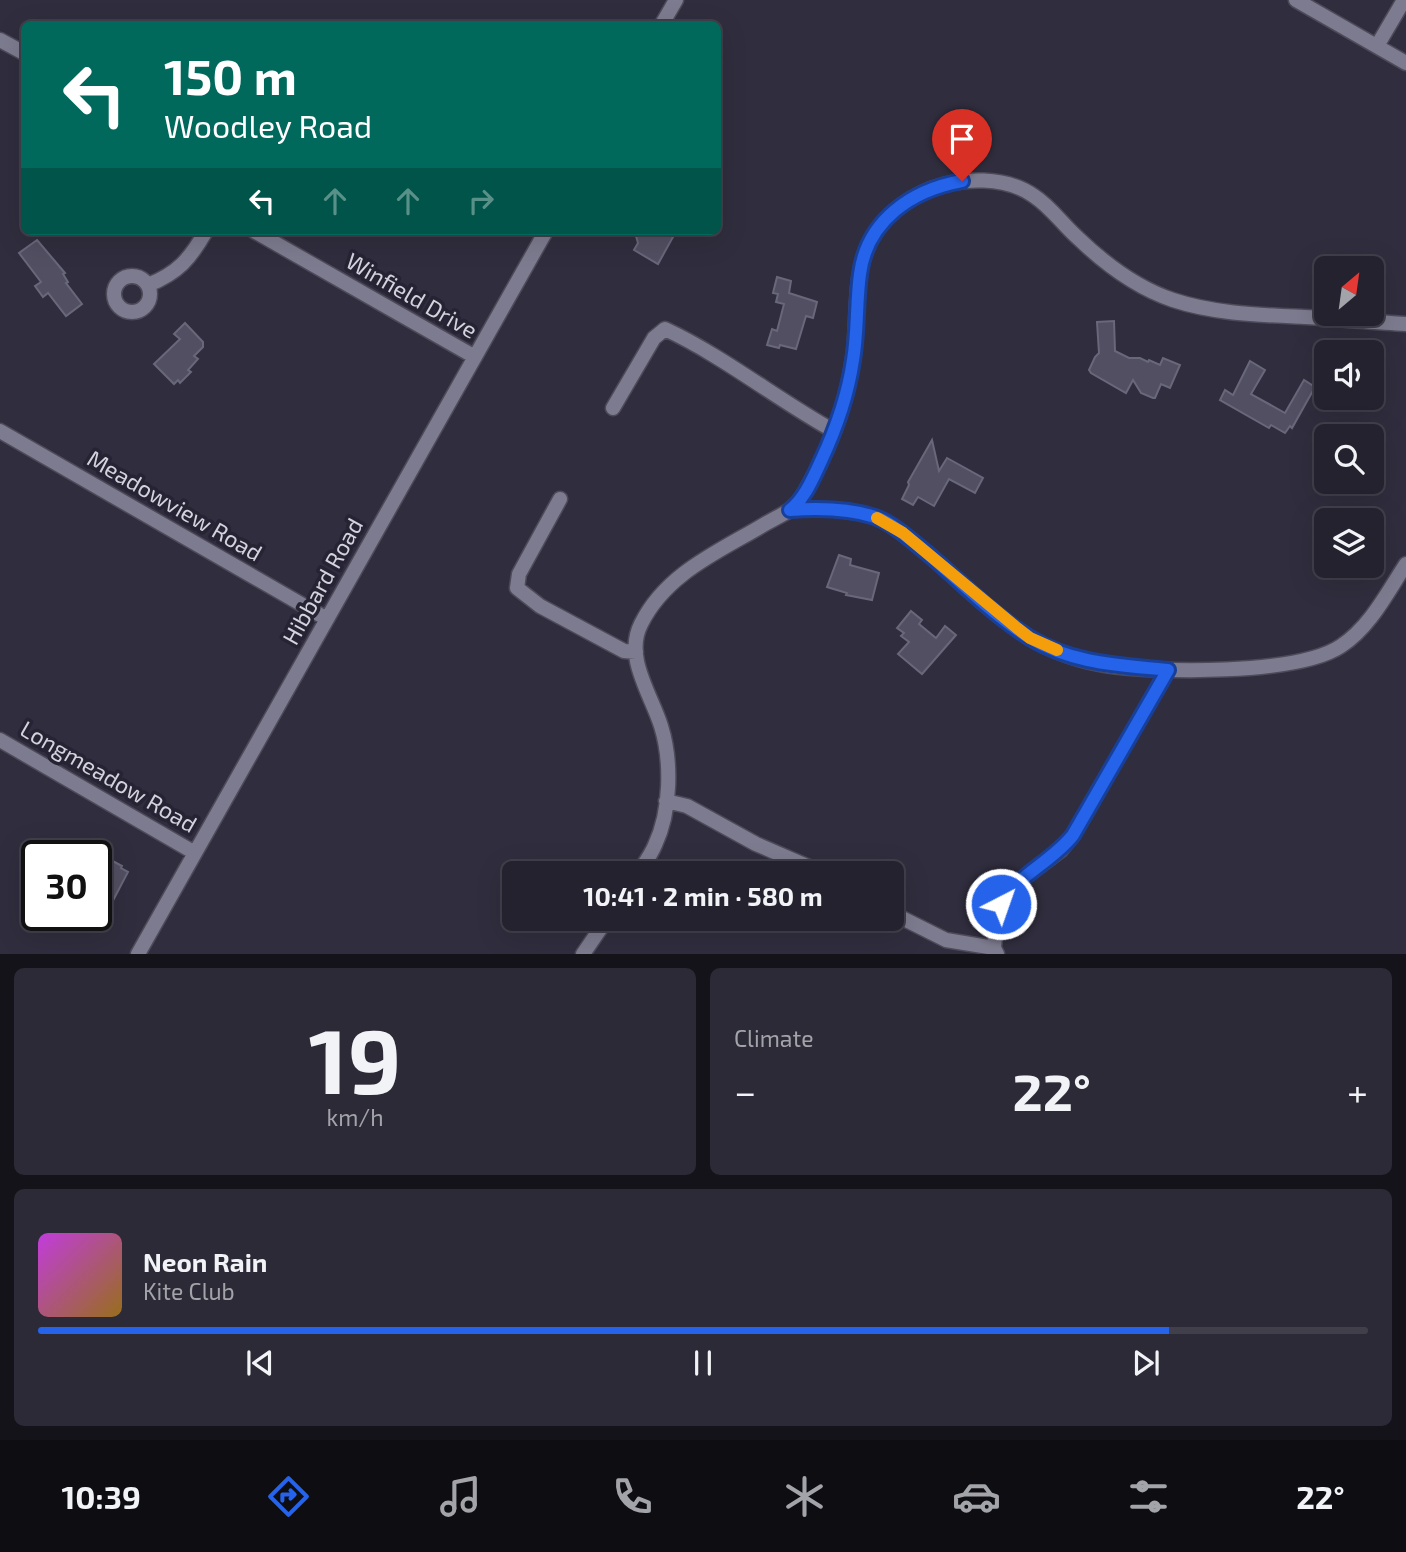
<!DOCTYPE html>
<html lang="en">
<head>
<meta charset="utf-8">
<style>
	:root { --surface:#24222e; --page:#2c2a36; --text:#f1f3f6; --muted:#a3a4aa; --line:#413f4a; --accent:#2563eb }
	body { margin:0; font-family:"Exo 2",sans-serif; background:var(--page); color:var(--text); height:100vh; display:flex; flex-direction:column; font-size:26px; white-space:nowrap }
	* { box-sizing:border-box; margin:0 }
	p { font-size:23px; color:var(--muted) }
	.icon { flex:none; width:38px; height:38px; fill:none; stroke:currentColor; stroke-width:2; stroke-linecap:round; stroke-linejoin:round }
	.map { position:relative; height:954px; overflow:hidden }
	.sheet { display:flex; flex-direction:column; gap:14px; padding:14px; background:#141319; flex:1 }
	.sheet>* { flex:none }
	.hud { position:absolute; left:21px; top:21px; width:700px; height:214px; border-radius:10px; box-shadow:0 7px 28px #0002,0 0 0 2px var(--line); background:#00695c; color:#fff; overflow:hidden }
	.needle { width:46px; rotate:29deg }
	.fabs { position:absolute; left:1314px; top:256px; display:grid; gap:14px }
	.fabs a { display:grid; place-items:center; width:70px; height:70px; border-radius:10px; background:var(--surface); box-shadow:0 7px 28px #0002,0 0 0 2px var(--line); font-size:35px }
	.speed { position:absolute; left:21px; top:840px; display:flex; gap:14px; font-size:35px; font-weight:700; text-align:center }
	.speed>* { display:grid; place-content:center; width:91px; height:91px; border-radius:50%; background:var(--surface); box-shadow:0 7px 28px #0002,0 0 0 2px var(--line); line-height:1 }
	.speed .limit { border:4px solid #111; border-radius:10px; background:#fff; color:#111 }
	.pin { position:absolute; display:grid; place-items:center; width:60px; height:60px; color:#fff; margin:-72px -30px; border-radius:50% 50% 50% 0; rotate:-45deg; box-shadow:0 0 7px #0007 }
	.pin .icon { rotate:45deg }
	.me { position:absolute; width:77px; margin:-38px; rotate:41deg; stroke-linejoin:round; filter:drop-shadow(0 0 5px #0008) }
	.turn { display:flex; align-items:center; gap:24px; height:147px; padding:0 28px; font-size:32px }
	.turn .icon { width:91px; height:91px; stroke-width:2.5 }
	.turn b { display:block; font-size:49px; line-height:60px }
	.lanes { display:flex; align-items:center; height:66px; padding:0 28px; background:#0003; justify-content:center; gap:35px; direction:ltr }
	.lanes .off { opacity:.35 }
	.big { font-size:52px; font-weight:700; line-height:1.1 }
	.sheet .widget { flex:1; display:flex; flex-direction:column; justify-content:center; gap:10px; min-width:0; padding:0 24px; border-radius:10px; background:var(--page) }
	.sheet .dial { align-items:center; gap:0 }
	.dial b { font-size:91px; line-height:1 }
	.song { display:flex; align-items:center; gap:21px }
	.cover { width:84px; height:84px; border-radius:10px; background:linear-gradient(135deg,hsl(290 70% 55%),hsl(40 70% 35%)) }
	.played { height:7px; border-radius:4px; background:linear-gradient(90deg,var(--accent) 85%,var(--line) 85%) }
	.keys { display:flex; justify-content:space-around; direction:ltr }
	.heat { display:flex; justify-content:space-between; align-items:center; font-size:38px; direction:ltr }
	.sheet .tiles { flex:1; display:grid; gap:14px; grid-template-columns:1fr 1fr }
	.widget:last-child { grid-column:span 2 }
	.trip { position:absolute; left:502px; top:861px; width:402px; height:70px; border-radius:10px; background:var(--surface); box-shadow:0 7px 28px #0002,0 0 0 2px var(--line); font-weight:700; line-height:70px; text-align:center }
	.tabs { display:flex; height:112px; justify-content:space-around; align-items:center; background:#0e0e12; color:var(--muted) }
	.tabs .icon { width:49px; height:49px }
	.tabs .active { color:var(--accent) }
	.tabs b { font-size:32px; color:var(--text) }
	.map>svg:first-child { display:block }
	.building { fill:#524f62; stroke:#69677a; stroke-width:2 }
	.lines { fill:none; stroke-linecap:round; stroke-linejoin:round }
	.minor-casing { stroke:#4d4a59; stroke-width:17 }
	.minor { stroke:#7d7b8f; stroke-width:14 }
	.route-casing { stroke:#184099; stroke-width:18 }
	.route { stroke:#2563eb; stroke-width:12 }
	.slow { stroke:#f59e0b; stroke-width:12 }
	.labels { text-anchor:middle; dominant-baseline:central; stroke-width:7; stroke-linejoin:round; paint-order:stroke }
	.street-label { font-size:23px; fill:#d4d2dd; stroke:#262334 }
</style>
</head>
<body>
<div class="map">
<svg width="1406" height="954" viewBox="0 0 1406 954">
	<rect width="100%" height="100%" fill="#302d3e"/>
	<!-- building -->
	<path class="building" d="M 644,231 L 671,231 L 669,235 L 673,237 L 658,264 L 634,250 L 638,243 L 636,236 L 638,232 Z
		M 37,240 L 65,273 L 63,274 L 68,282 L 66,283 L 82,304 L 66,316 L 48,293 L 43,297 L 35,286 L 41,282 L 19,253 Z
		M 777,277 L 791,281 L 789,293 L 817,302 L 813,318 L 806,316 L 796,349 L 780,345 L 779,348 L 767,345 L 772,329 L 777,331 L 784,304 L 776,302 L 778,294 L 773,293 Z
		M 1114,321 L 1115,351 L 1129,358 L 1140,358 L 1148,362 L 1149,360 L 1160,365 L 1163,358 L 1180,365 L 1170,388 L 1161,384 L 1155,398 L 1153,398 L 1141,393 L 1133,380 L 1126,393 L 1091,373 L 1089,370 L 1095,357 L 1099,353 L 1097,322 Z
		M 185,323 L 203,342 L 203,347 L 194,356 L 198,359 L 188,370 L 191,372 L 180,383 L 178,380 L 174,384 L 154,364 L 180,339 L 174,334 Z
		M 1250,361 L 1265,370 L 1251,394 L 1285,413 L 1304,380 L 1315,387 L 1292,428 L 1290,426 L 1285,433 L 1271,425 L 1269,428 L 1220,400 L 1225,390 L 1233,395 Z
		M 932,440 L 939,471 L 947,458 L 983,478 L 975,493 L 949,479 L 934,506 L 918,497 L 913,505 L 902,499 L 909,485 L 908,482 Z
		M 839,555 L 851,559 L 850,565 L 879,573 L 872,600 L 846,595 L 847,593 L 827,587 Z
		M 911,611 L 922,620 L 919,624 L 936,638 L 945,626 L 956,635 L 922,674 L 898,654 L 909,642 L 901,636 L 904,633 L 897,628 Z
		M 96,852 L 122,866 L 121,868 L 128,872 L 105,916 L 96,911 Z"/>
	<g class="lines">
		<defs>
			<path id="minor" d="M 1296,0 L 1406,63
				M 662,24 L 676,0
				M 0,40 L 24,53
				M 1377,46 L 1404,0
				M 254,231 L 475,357
				M114 294a18 18 0 1 1 36 0a18 18 0 1 1-36 0Z
				M 148,285 C 178,273 190,259 206,231
				M 613,408 L 654,338 L 665,329 C 725,357 776,399 834,431
				M 0,431 L 327,619
				M 560,499 L 519,574 L 517,588 L 540,606 L 624,651 L 636,652
				M 791,510 C 818,508 848,508 875,517 C 894,525 911,540 927,553 C 960,581 993,615 1030,638 C 1052,651 1080,661 1105,665 C 1156,673 1298,675 1341,646 C 1370,627 1387,593 1406,564
				M 0,740 L 195,853
				M 666,801 L 687,806 L 756,844 L 823,873
				M 638,873 C 644,864 651,855 655,845 C 671,811 672,761 661,726 C 651,694 624,657 641,624 C 666,573 720,551 765,524 C 778,516 794,511 802,497 C 827,455 846,407 853,359 C 859,321 852,275 871,240 C 883,217 906,199 931,189 C 962,177 1006,176 1034,196 C 1051,207 1063,225 1078,238 C 1105,264 1137,288 1173,300 C 1215,314 1261,315 1305,317 C 1339,319 1372,322 1406,324
				M 892,913 L 946,940 L 994,948 L 997,954
				M 994,948 C 996,925 997,906 1012,887 L 1061,850 L 1073,835 L 1168,670
				M 138,954 L 546,231
				M 583,954 L 607,919"/>
		</defs>
		<!-- minor casing -->
		<use href="#minor" class="minor-casing"/>
		<!-- minor -->
		<use href="#minor" class="minor"/>
	</g>
	<g class="lines">
		<defs>
			<path id="route" d="M 962,181 C 912,190 867,220 860,274 C 856,303 858,331 853,360 C 848,395 836,429 821,461 C 813,478 805,498 790,510 C 818,508 848,508 875,517 C 894,524 911,540 927,553 C 960,581 993,615 1030,638 C 1073,664 1120,665 1168,670 L 1073,835 C 1052,862 1017,875 1001,904"/>
		</defs>
		<!-- route casing -->
		<use href="#route" class="route-casing"/>
		<!-- route -->
		<use href="#route" class="route"/>
		<!-- slow -->
		<path class="slow" d="M 877,518 L 903,533 L 1017,628 L 1030,638 L 1057,650"/>
	</g>
	<g class="labels">
		<!-- street labels -->
		<g class="street-label">
			<text transform="translate(412 295) rotate(30)">Winfield Drive</text>
			<text transform="translate(175 505) rotate(30)">Meadowview Road</text>
			<text transform="translate(322 581) rotate(-61)">Hibbard Road</text>
			<text transform="translate(109 776) rotate(30)">Longmeadow Road</text>
		</g>
	</g>
</svg>
<div class="fabs">
<a><svg class="needle" viewBox="-14 -14 28 28"><path d="M0-13l5 13h-10z" fill="#e53935"/><path d="M0 13l5-13h-10z" fill="#a3a4aa"/></svg></a>
<a><svg class="icon" aria-label="sound" viewBox="0 0 24 24"><path d="M4 9h4l5-4v14l-5-4H4zM17 9q2 3 0 6"/></svg></a>
<a><svg class="icon" aria-label="search" viewBox="0 0 24 24"><circle cx="10" cy="10" r="6"/><path d="M15 15l6 6"/></svg></a>
<a><svg class="icon" aria-label="layers" viewBox="0 0 24 24"><path d="M12 4l9 5-9 5-9-5zM3 14l9 5 9-5"/></svg></a>
</div>
<div class="speed"><div class="limit">30</div></div>
<div class="pin" style="left:962px;top:181px;background:#d93025"><svg class="icon" aria-label="arrive" viewBox="0 0 24 24"><path d="M6 21V4h12l-3 4 3 4H6"/></svg></div>
<svg class="me" style="left:1001px;top:904px" viewBox="-20 -20 40 40"><circle r="17" fill="#2563eb" stroke="#fff" stroke-width="3"/><path d="M0-11L8 9 0 5-8 9z" fill="#fff"/></svg>
<div class="trip">10:41 · 2 min · 580 m</div>
<div class="hud">
<div class="turn"><svg class="icon" aria-label="left" viewBox="0 0 24 24"><path d="M17 20v-9H6M10 6l-5 5 5 5"/></svg><div><b>150 m</b>Woodley Road</div></div>
<div class="lanes"><svg class="icon" aria-label="left" viewBox="0 0 24 24"><path d="M17 20v-9H6M10 6l-5 5 5 5"/></svg><svg class="icon off" aria-label="ahead" viewBox="0 0 24 24"><path d="M12 20V5M6 11l6-6 6 6"/></svg><svg class="icon off" aria-label="ahead" viewBox="0 0 24 24"><path d="M12 20V5M6 11l6-6 6 6"/></svg><svg class="icon off" aria-label="right" viewBox="0 0 24 24"><path d="M7 20v-9h11M14 6l5 5-5 5"/></svg></div>
</div>
</div>
<section class="sheet">
<div class="tiles">
<div class="widget dial"><b>19</b><p>km/h</p></div>
<div class="widget"><p>Climate</p>
<div class="heat"><a>−</a><b class="big">22°</b><a>+</a></div>
</div>
<div class="widget">
<div class="song"><i class="cover"></i><div><b>Neon Rain</b><p>Kite Club</p></div></div>
<div class="played"></div>
<div class="keys"><svg class="icon" aria-label="previous" viewBox="0 0 24 24"><path d="M18 5L8 12l10 7zM5 5v14"/></svg><svg class="icon" aria-label="pause" viewBox="0 0 24 24"><path d="M8 5v14M16 5v14"/></svg><svg class="icon" aria-label="next" viewBox="0 0 24 24"><path d="M6 5l10 7-10 7zM19 5v14"/></svg></div>
</div>
</div>
</section>
<nav class="tabs">
<b>10:39</b>
<svg class="icon active" aria-label="directions" viewBox="0 0 24 24"><path d="M12 3l9 9-9 9-9-9zM9 14v-3h6M13 9l2 2-2 2"/></svg>
<svg class="icon" aria-label="music" viewBox="0 0 24 24"><path d="M9 18V5l10-2v13"/><circle cx="6" cy="18" r="3"/><circle cx="16" cy="16" r="3"/></svg>
<svg class="icon" aria-label="phone" viewBox="0 0 24 24"><path d="M5 4h4l2 5-3 2q2 4 5 5l2-3 5 2v4C11 20 4 13 5 4z"/></svg>
<svg class="icon" aria-label="climate" viewBox="0 0 24 24"><path d="M12 3v18M4 7l16 10M4 17L20 7"/></svg>
<svg class="icon" aria-label="car" viewBox="0 0 24 24"><path d="M5 17H2v-5l4-1 3-4h7l3 4 3 1v5h-3M9 17h6M6 11h13"/><circle cx="7" cy="17" r="2"/><circle cx="17" cy="17" r="2"/></svg>
<svg class="icon" aria-label="filters" viewBox="0 0 24 24"><path d="M4 7h16M4 17h16"/><circle cx="9" cy="7" r="2"/><circle cx="15" cy="17" r="2"/></svg>
<b>22°</b>
</nav>
</body>
</html>
